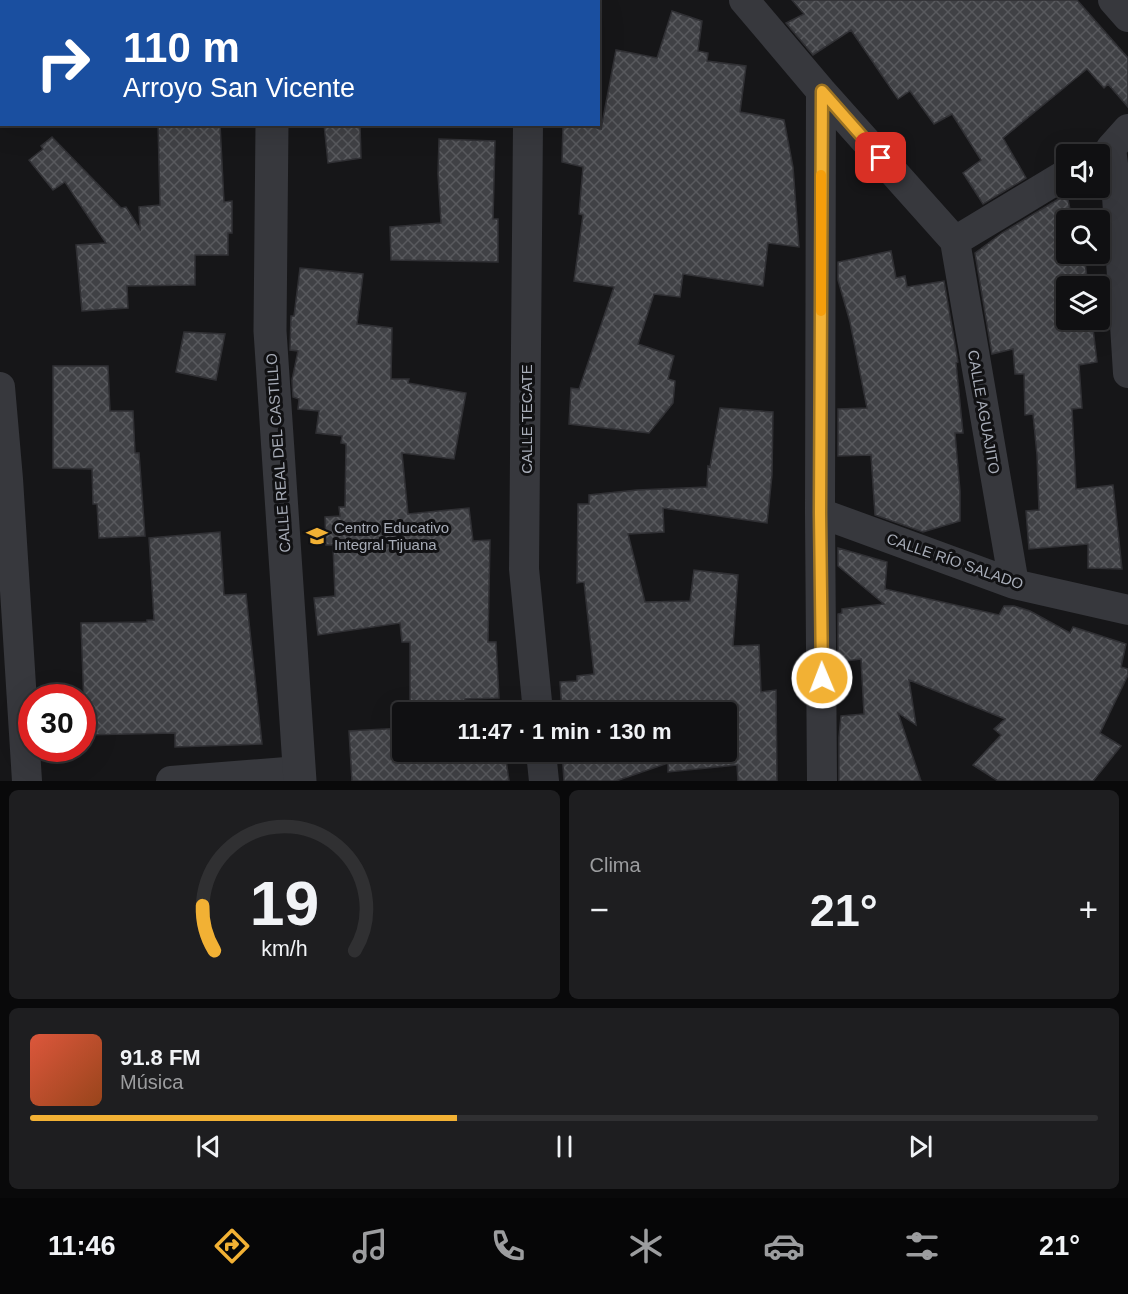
<!DOCTYPE html>
<html lang="es">
<head>
<meta charset="utf-8">
<style>
	:root { --surface:#101012; --page:#1e1e20; --text:#f1f3f6; --muted:#9c9d9f; --line:#303032; --accent:#f2b134 }
	body { margin:0; font-family:Helvetica,sans-serif; background:var(--page); color:var(--text); height:100vh; display:flex; flex-direction:column; font-size:22px; white-space:nowrap }
	* { box-sizing:border-box; margin:0 }
	p { font-size:20px; color:var(--muted) }
	.icon { flex:none; width:33px; height:33px; fill:none; stroke:currentColor; stroke-width:2; stroke-linecap:round; stroke-linejoin:round }
	.map { position:relative; height:781px; overflow:hidden }
	.details { display:flex; flex-direction:column; gap:9px; padding:9px; background:#09090a; flex:1 }
	.details>* { flex:none }
	.banner { position:absolute; left:0px; top:0px; width:600px; height:126px; box-shadow:0 6px 24px #0002,0 0 0 2px var(--line); background:#1a4fa0; color:#fff; overflow:hidden }
	.tools { position:absolute; left:1056px; top:144px; display:grid; gap:12px }
	.tools a { display:grid; place-items:center; width:54px; height:54px; border-radius:6px; background:var(--surface); box-shadow:0 6px 24px #0002,0 0 0 2px var(--line); font-size:30px }
	.speed { position:absolute; left:18px; top:684px; display:flex; gap:12px; font-size:30px; font-weight:700; text-align:center }
	.speed>* { display:grid; place-content:center; width:78px; height:78px; border-radius:50%; background:var(--surface); box-shadow:0 6px 24px #0002,0 0 0 2px var(--line); line-height:1 }
	.speed .limit { border:9px solid #d22; background:#fff; color:#111 }
	.pin { position:absolute; display:grid; place-items:center; width:51px; height:51px; color:#fff; margin:-26px; border-radius:12px; box-shadow:0 3px 9px #0006 }
	.me { position:absolute; width:66px; margin:-33px; rotate:359deg; stroke-linejoin:round; filter:drop-shadow(0 0 4px #0008) }
	.turn { display:flex; align-items:center; gap:21px; height:126px; padding:0 24px; font-size:27px }
	.turn .icon { width:78px; height:78px; stroke-width:2.5 }
	.turn b { display:block; font-size:42px; line-height:51px }
	.big { font-size:45px; font-weight:700; line-height:1.1 }
	.details .card { flex:1; display:flex; flex-direction:column; justify-content:center; gap:9px; min-width:0; padding:0 21px; border-radius:9px; background:var(--page) }
	.details .dial { align-items:center; gap:0 }
	.dial svg { height:156px; overflow:visible; fill:none; stroke:var(--line); stroke-width:7; stroke-linecap:round; text-anchor:middle }
	.dial text { fill:var(--text); stroke:none }
	.song { display:flex; align-items:center; gap:18px }
	.cover { width:72px; height:72px; border-radius:9px; background:linear-gradient(135deg,hsl(10 70% 55%),hsl(20 70% 35%)) }
	.played { height:6px; border-radius:3px; background:linear-gradient(90deg,var(--accent) 40%,var(--line) 40%) }
	.keys { display:flex; justify-content:space-around; direction:ltr }
	.heat { display:flex; justify-content:space-between; align-items:center; font-size:33px; direction:ltr }
	.details .tiles { flex:1; display:grid; gap:9px; grid-template-columns:1fr 1fr }
	.card:last-child { grid-column:span 2 }
	.trip { position:absolute; left:392px; top:702px; width:345px; height:60px; border-radius:6px; background:var(--surface); box-shadow:0 6px 24px #0002,0 0 0 2px var(--line); font-weight:700; line-height:60px; text-align:center }
	.menu { display:flex; height:96px; justify-content:space-around; align-items:center; background:#060607; color:var(--muted) }
	.menu .icon { width:42px; height:42px }
	.menu .active { color:var(--accent) }
	.menu b { font-size:27px; color:var(--text) }
	.map>svg:first-child { display:block }
	.building { fill:url(#building-cross-hatch); stroke:#303034; stroke-width:1.5 }
	.lines { fill:none; stroke-linecap:round; stroke-linejoin:round }
	.minor { stroke:#37383d; stroke-width:30 }
	.tertiary { stroke:#37383d; stroke-width:33 }
	.route-casing { stroke:#9d7322; stroke-width:15 }
	.route { stroke:#f2b134; stroke-width:10 }
	.slow { stroke:#f59e0b; stroke-width:10 }
	.labels { text-anchor:middle; dominant-baseline:central; stroke-width:6; stroke-linejoin:round; paint-order:stroke }
	.street-label { font-size:15px; fill:#a8adb8; stroke:#111113 }
	.poi-label { font-size:15px; fill:#a8adb8; stroke:#111113; text-anchor:start }
</style>
</head>
<body>
<div class="map">
<svg width="1128" height="781" viewBox="0 0 1128 781">
	<defs>
		<pattern id="building-cross-hatch" width="8" height="8" patternUnits="userSpaceOnUse" patternTransform="scale(1.5)"><rect width="8" height="8" fill="#404145"/><path d="M0 0l8 8M0 8l8-8" fill="none" stroke="#595a5e"/></pattern>
	</defs>
	<rect width="100%" height="100%" fill="#161618"/>
	<!-- building -->
	<path class="building" d="M 792,0 L 1077,0 L 1128,58 L 1128,107 L 1108,84 L 1104,88 L 1087,69 L 1003,138 L 1026,178 L 983,204 L 963,173 L 981,160 L 952,114 L 934,124 L 910,91 L 898,99 L 851,30 L 813,55 L 786,23 L 804,14 Z
		M 672,11 L 702,21 L 698,51 L 708,53 L 707,61 L 746,66 L 740,112 L 784,120 L 793,167 L 799,247 L 768,243 L 763,286 L 683,274 L 680,297 L 654,294 L 638,344 L 674,356 L 668,379 L 675,381 L 673,403 L 649,433 L 569,424 L 571,388 L 579,389 L 614,287 L 574,281 L 583,215 L 579,214 L 583,167 L 562,162 L 563,124 L 581,124 L 601,129 L 616,50 L 657,58 Z
		M 158,124 L 220,124 L 224,202 L 232,201 L 232,233 L 228,233 L 228,255 L 195,255 L 195,285 L 127,286 L 128,308 L 82,311 L 76,245 L 106,243 L 65,182 L 53,190 L 29,160 L 43,149 L 41,146 L 52,137 L 121,208 L 126,207 L 140,229 L 139,207 L 160,205 Z
		M 324,124 L 360,124 L 361,158 L 328,163 Z
		M 439,139 L 495,141 L 493,219 L 498,219 L 498,262 L 391,260 L 390,227 L 441,223 L 438,174 Z
		M 1067,194 L 1072,220 L 1066,220 L 1066,254 L 1084,254 L 1088,286 L 1066,286 L 1066,320 L 1092,320 L 1097,362 L 1079,365 L 1082,408 L 1072,409 L 1076,489 L 1113,485 L 1122,569 L 1088,568 L 1088,544 L 1029,549 L 1026,511 L 1039,510 L 1037,455 L 1033,414 L 1025,415 L 1024,374 L 1015,374 L 1013,349 L 992,354 L 975,253 L 1002,233 Z
		M 891,251 L 896,278 L 905,276 L 907,287 L 944,281 L 958,362 L 956,363 L 963,433 L 955,433 L 960,491 L 960,521 L 923,532 L 875,515 L 871,455 L 838,456 L 838,409 L 867,408 L 850,322 L 838,280 L 838,262 Z
		M 300,268 L 363,274 L 357,324 L 392,328 L 391,379 L 409,379 L 408,383 L 466,393 L 454,459 L 402,453 L 408,514 L 469,508 L 473,541 L 490,540 L 488,642 L 496,642 L 499,698 L 465,699 L 464,712 L 407,712 L 406,702 L 410,702 L 410,642 L 402,642 L 400,623 L 318,635 L 314,598 L 335,596 L 333,545 L 326,545 L 325,517 L 340,516 L 339,507 L 345,507 L 346,444 L 341,443 L 342,436 L 316,433 L 319,411 L 298,409 L 299,399 L 293,397 L 292,380 L 298,351 L 290,350 L 291,316 L 294,316 Z
		M 184,332 L 225,334 L 216,380 L 176,372 Z
		M 53,366 L 108,366 L 110,411 L 133,411 L 135,453 L 139,453 L 145,536 L 99,538 L 97,504 L 93,504 L 92,469 L 53,468 Z
		M 720,408 L 773,412 L 772,475 L 767,523 L 663,508 L 664,532 L 628,534 L 645,602 L 690,601 L 694,570 L 738,575 L 733,646 L 759,645 L 761,692 L 776,690 L 777,781 L 738,781 L 737,765 L 668,772 L 668,763 L 616,781 L 564,781 L 562,752 L 726,752 L 726,712 L 562,712 L 560,682 L 577,681 L 577,676 L 594,674 L 584,582 L 577,583 L 578,504 L 589,504 L 589,495 L 637,490 L 707,487 L 708,466 L 710,467 Z
		M 220,532 L 224,595 L 246,594 L 262,744 L 175,747 L 175,733 L 82,735 L 82,707 L 84,707 L 81,623 L 147,622 L 147,620 L 154,620 L 149,538 Z
		M 838,548 L 887,562 L 885,589 L 999,615 L 1004,606 L 1014,606 L 1030,611 L 1070,633 L 1073,627 L 1126,644 L 1121,667 L 1128,669 L 1128,675 L 1100,733 L 1121,746 L 1093,781 L 998,781 L 973,765 L 1001,735 L 994,729 L 1005,719 L 909,680 L 916,725 L 898,713 L 921,781 L 839,781 L 839,737 L 841,716 L 864,714 L 861,659 L 838,662 L 838,614 L 842,613 L 842,609 L 884,604 L 838,566 Z
		M 402,728 L 402,752 L 505,752 L 509,781 L 352,781 L 349,731 Z"/>
	<g class="lines">
		<!-- minor -->
		<path class="minor" d="M 744,0 L 821,91 L 955,241
			M 1113,0 L 1128,17
			M 529,2 L 529,0
			M 821,91 L 820,513 L 822,781
			M 528,124 L 524,569 L 538,712
			M 1128,129 L 1111,148 L 1117,196 L 1128,373
			M 955,241 L 1014,584
			M 955,241 L 1066,174
			M 0,387 L 8,479 L 27,781
			M 820,513 L 1014,584 L 1128,610
			M 541,752 L 544,781
			M 171,781 L 299,771"/>
		<!-- tertiary -->
		<path class="tertiary" d="M 274,2 L 274,0
			M 272,124 L 270,331 L 300,781"/>
	</g>
	<g class="lines">
		<defs>
			<path id="route" d="M 822,678 L 820,513 L 822,91 L 881,158"/>
		</defs>
		<!-- route casing -->
		<use href="#route" class="route-casing"/>
		<!-- route -->
		<use href="#route" class="route"/>
		<!-- slow -->
		<path class="slow" d="M 821,311 L 821,175"/>
	</g>
	<!-- icons -->
	<defs>
		<symbol id="school-bare" viewBox="-9 -9 18 18"><path d="M0-5L7-2L0 1L-7-2ZM-4 1L0 2.5L4 1V4Q0 6-4 4Z" fill="#f2b134" stroke="#111113" stroke-width="2.5" paint-order="stroke"/></symbol>
	</defs>
	<g fill-rule="evenodd">
		<use href="#school-bare" x="302" y="521" width="30" height="30"/>
	</g>
	<g class="labels">
		<!-- street labels -->
		<g class="street-label">
			<text transform="translate(984 412) rotate(80)">CALLE AGUAJITO</text>
			<text transform="translate(526 419) rotate(-90)">CALLE TECATE</text>
			<text transform="translate(278 453) rotate(-94)">CALLE REAL DEL CASTILLO</text>
			<text transform="translate(955 561) rotate(19)">CALLE RÍO SALADO</text>
		</g>
		<!-- poi labels -->
		<g class="poi-label">
			<text x="334" y="527">Centro Educativo<tspan x="334" dy="17">Integral Tijuana</tspan></text>
		</g>
	</g>
</svg>
<div class="tools">
<a><svg class="icon" aria-label="sound" viewBox="0 0 24 24"><path d="M4 9h4l5-4v14l-5-4H4zM17 9q2 3 0 6"/></svg></a>
<a><svg class="icon" aria-label="search" viewBox="0 0 24 24"><circle cx="10" cy="10" r="6"/><path d="M15 15l6 6"/></svg></a>
<a><svg class="icon" aria-label="layers" viewBox="0 0 24 24"><path d="M12 4l9 5-9 5-9-5zM3 14l9 5 9-5"/></svg></a>
</div>
<div class="speed"><div class="limit">30</div></div>
<div class="pin" style="left:881px;top:158px;background:#d93025"><svg class="icon" aria-label="arrive" viewBox="0 0 24 24"><path d="M6 21V4h12l-3 4 3 4H6"/></svg></div>
<svg class="me" style="left:822px;top:678px" viewBox="-20 -20 40 40"><circle r="17" fill="#f2b134" stroke="#fff" stroke-width="3"/><path d="M0-11L8 9 0 5-8 9z" fill="#fff"/></svg>
<div class="trip">11:47 · 1 min · 130 m</div>
<div class="banner">
<div class="turn"><svg class="icon" aria-label="right" viewBox="0 0 24 24"><path d="M7 20v-9h11M14 6l5 5-5 5"/></svg><div><b>110 m</b>Arroyo San Vicente</div></div>
</div>
</div>
<section class="details">
<div class="tiles">
<div class="card dial"><svg viewBox="0 0 100 80">
<path d="M14 69A42 42 0 1 1 86 69"/>
<path d="M14 69A42 42 0 0 1 8 46" stroke="#f2b134"/>
<text x="50" y="56" font-size="32" font-weight="700">19</text>
<text x="50" y="72" font-size="11">km/h</text>
</svg></div>
<div class="card"><p>Clima</p>
<div class="heat"><a>−</a><b class="big">21°</b><a>+</a></div>
</div>
<div class="card">
<div class="song"><i class="cover"></i><div><b>91.8 FM</b><p>Música</p></div></div>
<div class="played"></div>
<div class="keys"><svg class="icon" aria-label="previous" viewBox="0 0 24 24"><path d="M18 5L8 12l10 7zM5 5v14"/></svg><svg class="icon" aria-label="pause" viewBox="0 0 24 24"><path d="M8 5v14M16 5v14"/></svg><svg class="icon" aria-label="next" viewBox="0 0 24 24"><path d="M6 5l10 7-10 7zM19 5v14"/></svg></div>
</div>
</div>
</section>
<nav class="menu">
<b>11:46</b>
<svg class="icon active" aria-label="directions" viewBox="0 0 24 24"><path d="M12 3l9 9-9 9-9-9zM9 14v-3h6M13 9l2 2-2 2"/></svg>
<svg class="icon" aria-label="music" viewBox="0 0 24 24"><path d="M9 18V5l10-2v13"/><circle cx="6" cy="18" r="3"/><circle cx="16" cy="16" r="3"/></svg>
<svg class="icon" aria-label="phone" viewBox="0 0 24 24"><path d="M5 4h4l2 5-3 2q2 4 5 5l2-3 5 2v4C11 20 4 13 5 4z"/></svg>
<svg class="icon" aria-label="climate" viewBox="0 0 24 24"><path d="M12 3v18M4 7l16 10M4 17L20 7"/></svg>
<svg class="icon" aria-label="car" viewBox="0 0 24 24"><path d="M5 17H2v-5l4-1 3-4h7l3 4 3 1v5h-3M9 17h6M6 11h13"/><circle cx="7" cy="17" r="2"/><circle cx="17" cy="17" r="2"/></svg>
<svg class="icon" aria-label="filters" viewBox="0 0 24 24"><path d="M4 7h16M4 17h16"/><circle cx="9" cy="7" r="2"/><circle cx="15" cy="17" r="2"/></svg>
<b>21°</b>
</nav>
</body>
</html>
